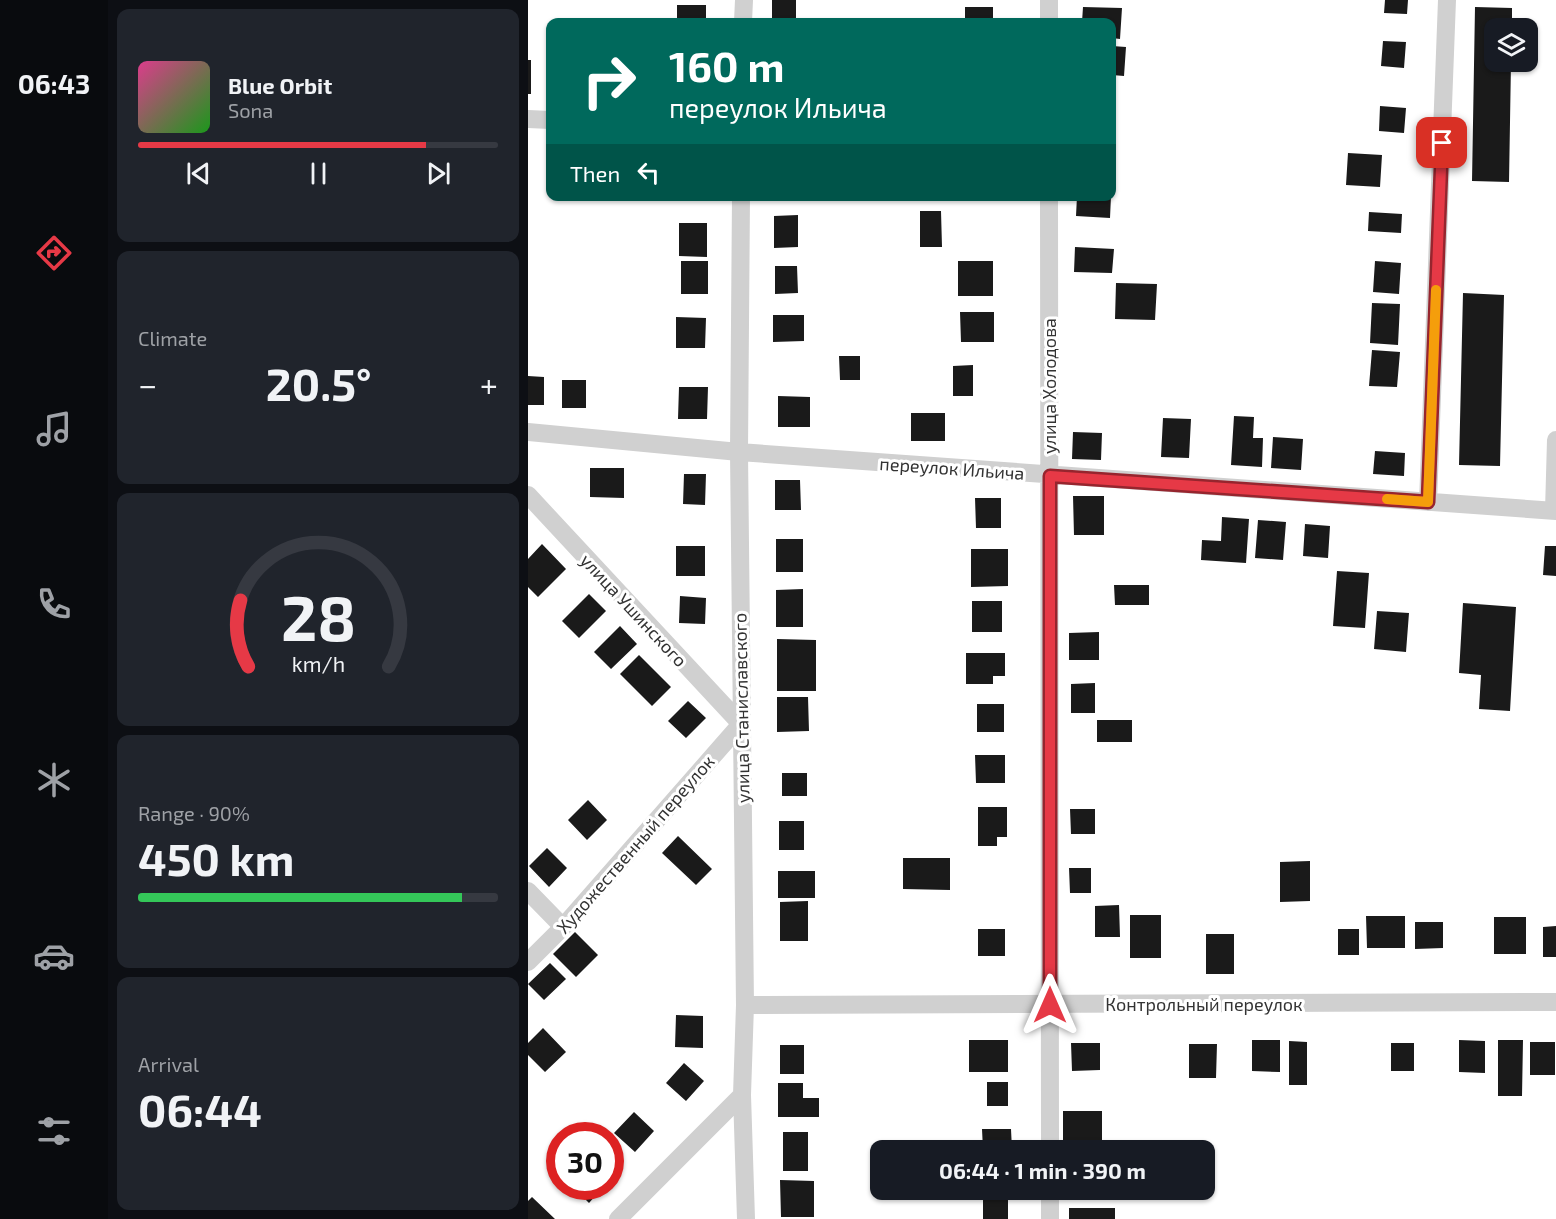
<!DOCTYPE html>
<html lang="en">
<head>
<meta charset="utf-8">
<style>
	:root { --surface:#171b24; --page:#20242c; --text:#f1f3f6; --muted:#9ea1a6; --line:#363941; --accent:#e63946 }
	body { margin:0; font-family:"Exo 2",sans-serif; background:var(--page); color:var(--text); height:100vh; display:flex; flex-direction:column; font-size:22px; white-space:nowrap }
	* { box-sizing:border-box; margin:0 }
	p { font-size:20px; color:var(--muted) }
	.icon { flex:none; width:33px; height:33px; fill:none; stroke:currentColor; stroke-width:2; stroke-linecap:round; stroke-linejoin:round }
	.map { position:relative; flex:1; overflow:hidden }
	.panel { display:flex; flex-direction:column; gap:9px; padding:9px; background:#0d0f14; width:420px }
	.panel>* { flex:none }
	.banner { position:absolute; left:18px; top:18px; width:570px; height:183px; border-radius:12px; box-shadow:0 2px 4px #0004; background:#00695c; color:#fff; overflow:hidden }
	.fabs { position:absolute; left:956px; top:18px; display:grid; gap:12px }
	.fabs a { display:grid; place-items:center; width:54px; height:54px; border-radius:12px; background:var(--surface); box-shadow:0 2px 4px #0004; font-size:30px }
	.speed { position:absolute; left:18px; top:1122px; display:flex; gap:12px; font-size:30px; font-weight:700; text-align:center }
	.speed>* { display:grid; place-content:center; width:78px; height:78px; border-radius:50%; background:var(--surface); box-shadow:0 2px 4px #0004; line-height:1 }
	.speed .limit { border:9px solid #d22; background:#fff; color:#111 }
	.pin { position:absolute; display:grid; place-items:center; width:51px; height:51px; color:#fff; margin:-26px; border-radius:12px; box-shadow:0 3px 9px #0006 }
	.me { position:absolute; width:66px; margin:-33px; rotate:0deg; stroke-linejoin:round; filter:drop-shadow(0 0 4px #0008) }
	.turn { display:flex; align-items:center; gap:21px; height:126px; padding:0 24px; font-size:27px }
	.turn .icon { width:78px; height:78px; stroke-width:2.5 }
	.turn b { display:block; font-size:42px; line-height:51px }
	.then { display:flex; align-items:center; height:57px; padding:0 24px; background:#0003; gap:12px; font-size:22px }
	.big { font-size:45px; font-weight:700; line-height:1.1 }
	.panel .widget { flex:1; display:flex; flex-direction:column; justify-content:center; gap:9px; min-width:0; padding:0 21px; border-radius:12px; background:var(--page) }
	.panel .dial { align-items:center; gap:0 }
	.dial svg { height:156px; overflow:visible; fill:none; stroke:var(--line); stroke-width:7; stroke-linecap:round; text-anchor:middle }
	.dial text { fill:var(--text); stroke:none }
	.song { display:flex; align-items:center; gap:18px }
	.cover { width:72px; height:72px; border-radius:9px; background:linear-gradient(135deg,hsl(330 70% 55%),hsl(120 70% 35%)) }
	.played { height:6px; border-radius:3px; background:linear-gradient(90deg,var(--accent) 80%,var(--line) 80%) }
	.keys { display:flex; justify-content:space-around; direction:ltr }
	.heat { display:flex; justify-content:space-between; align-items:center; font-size:33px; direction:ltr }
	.charge { height:9px; border-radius:4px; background:linear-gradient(90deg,#34c759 90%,var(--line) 0) }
	.trip { position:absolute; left:342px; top:1140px; width:345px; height:60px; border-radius:12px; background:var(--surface); box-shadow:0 2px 4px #0004; font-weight:700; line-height:60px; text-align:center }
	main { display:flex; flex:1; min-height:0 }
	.tabs { display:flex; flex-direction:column; width:108px; justify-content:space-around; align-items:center; background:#090b0e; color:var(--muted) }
	.tabs .icon { width:42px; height:42px }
	.tabs .on { color:var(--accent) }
	.tabs b { font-size:27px; color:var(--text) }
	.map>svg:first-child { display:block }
	.building { fill:#1a1a1a }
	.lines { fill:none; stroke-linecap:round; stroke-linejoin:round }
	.minor { stroke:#d0d0d0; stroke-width:18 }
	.route-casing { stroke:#96252e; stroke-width:15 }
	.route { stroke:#e63946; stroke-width:10 }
	.slow { stroke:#f59e0b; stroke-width:10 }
	.labels { text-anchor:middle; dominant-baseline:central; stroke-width:6; stroke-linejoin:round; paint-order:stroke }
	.street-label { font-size:18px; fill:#333; stroke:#fff }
</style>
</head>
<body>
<main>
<nav class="tabs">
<b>06:43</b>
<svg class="icon on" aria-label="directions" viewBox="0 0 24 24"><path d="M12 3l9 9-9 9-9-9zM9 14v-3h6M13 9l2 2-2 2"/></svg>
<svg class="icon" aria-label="music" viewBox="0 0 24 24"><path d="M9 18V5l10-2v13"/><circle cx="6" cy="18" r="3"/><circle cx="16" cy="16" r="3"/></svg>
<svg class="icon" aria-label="phone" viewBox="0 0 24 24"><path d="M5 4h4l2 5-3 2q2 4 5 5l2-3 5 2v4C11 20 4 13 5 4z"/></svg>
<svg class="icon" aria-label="climate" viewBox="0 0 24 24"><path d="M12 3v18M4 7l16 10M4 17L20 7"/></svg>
<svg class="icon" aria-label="car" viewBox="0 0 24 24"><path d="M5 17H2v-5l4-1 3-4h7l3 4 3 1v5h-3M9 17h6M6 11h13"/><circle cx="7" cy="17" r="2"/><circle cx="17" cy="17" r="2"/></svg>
<svg class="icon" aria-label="filters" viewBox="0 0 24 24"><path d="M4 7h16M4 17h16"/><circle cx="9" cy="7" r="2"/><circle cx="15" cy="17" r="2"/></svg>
</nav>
<section class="panel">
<div class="widget">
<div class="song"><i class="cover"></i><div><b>Blue Orbit</b><p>Sona</p></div></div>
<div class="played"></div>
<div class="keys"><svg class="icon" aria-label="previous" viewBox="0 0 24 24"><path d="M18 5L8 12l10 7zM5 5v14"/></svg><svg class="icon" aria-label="pause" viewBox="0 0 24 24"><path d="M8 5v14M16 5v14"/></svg><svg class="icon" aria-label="next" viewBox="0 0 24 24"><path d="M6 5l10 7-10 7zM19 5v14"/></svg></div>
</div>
<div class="widget"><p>Climate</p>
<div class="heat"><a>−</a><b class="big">20.5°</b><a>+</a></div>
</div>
<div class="widget dial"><svg viewBox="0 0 100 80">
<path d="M14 69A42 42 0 1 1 86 69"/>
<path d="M14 69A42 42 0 0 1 10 35" stroke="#e63946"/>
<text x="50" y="56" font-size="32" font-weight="700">28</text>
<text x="50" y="72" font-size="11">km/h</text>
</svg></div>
<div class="widget"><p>Range · 90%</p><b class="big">450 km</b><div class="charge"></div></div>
<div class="widget"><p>Arrival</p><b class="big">06:44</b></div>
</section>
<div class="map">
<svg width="1028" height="1219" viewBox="0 0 1028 1219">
	<rect width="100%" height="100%" fill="#fff"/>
	<!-- building -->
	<path class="building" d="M 244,0 L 268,0 L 268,22 L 244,22 Z
		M 857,0 L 880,0 L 879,14 L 856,13 Z
		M 149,5 L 178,5 L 178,22 L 149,22 Z
		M 437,7 L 465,7 L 465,22 L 437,22 Z
		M 555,7 L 594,8 L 592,39 L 584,38 L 584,22 L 554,22 Z
		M 947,7 L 984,8 L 984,28 L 966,28 L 966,62 L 983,62 L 981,182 L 944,181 Z
		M 855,41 L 878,42 L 876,68 L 853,66 Z
		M 584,46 L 598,47 L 596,76 L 584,75 Z
		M 0,60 L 3,60 L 3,94 L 0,94 Z
		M 852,106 L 878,108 L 876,133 L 851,131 Z
		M 820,153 L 854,155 L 852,187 L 818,185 Z
		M 549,196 L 583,196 L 582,218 L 548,216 Z
		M 392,211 L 413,211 L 414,247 L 392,247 Z
		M 841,212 L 874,214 L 873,233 L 840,231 Z
		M 270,215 L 270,247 L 246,248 L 246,216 Z
		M 151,223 L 179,223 L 179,257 L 151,256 Z
		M 547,247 L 586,249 L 584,273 L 546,272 Z
		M 153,261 L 180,261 L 180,294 L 153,294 Z
		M 430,261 L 465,261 L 465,296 L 430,296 Z
		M 847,261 L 873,263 L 871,294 L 845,292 Z
		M 247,266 L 269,266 L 270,293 L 247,294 Z
		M 588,283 L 629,284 L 627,320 L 587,319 Z
		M 935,293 L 976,295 L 972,466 L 931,465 Z
		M 844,303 L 872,304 L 870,345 L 842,343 Z
		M 432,312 L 466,312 L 466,342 L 433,342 Z
		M 245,315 L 276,315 L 276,341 L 245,342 Z
		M 148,317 L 178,318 L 177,348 L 148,348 Z
		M 844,350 L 872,352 L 869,387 L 841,386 Z
		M 311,356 L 332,356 L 332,380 L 312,380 Z
		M 445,365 L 445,396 L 425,396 L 425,366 Z
		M 0,376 L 16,377 L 16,405 L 0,405 Z
		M 34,380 L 58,380 L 58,408 L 34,408 Z
		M 151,387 L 180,387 L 179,419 L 150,419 Z
		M 250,396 L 282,397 L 282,427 L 250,427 Z
		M 383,413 L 417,413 L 417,441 L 383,441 Z
		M 706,416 L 726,417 L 725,438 L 735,438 L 734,467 L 703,465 Z
		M 635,418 L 663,419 L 661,458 L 633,457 Z
		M 545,432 L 574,433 L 573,460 L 544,459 Z
		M 745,437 L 775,439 L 773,470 L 743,468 Z
		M 847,451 L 877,453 L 876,476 L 845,474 Z
		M 62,468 L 96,468 L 96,498 L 62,497 Z
		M 156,474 L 178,474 L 177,505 L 155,504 Z
		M 247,480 L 272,480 L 273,510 L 247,510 Z
		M 545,496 L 576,496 L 576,535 L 546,535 Z
		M 447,498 L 473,498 L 473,528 L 448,528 Z
		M 694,517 L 721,519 L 718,563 L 673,560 L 674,540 L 693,541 Z
		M 730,520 L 758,522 L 755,560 L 727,558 Z
		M 777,524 L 802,526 L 800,558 L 775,556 Z
		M 248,539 L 275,539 L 275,572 L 248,572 Z
		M 14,544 L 38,569 L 10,597 L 0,587 L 0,559 Z
		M 148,546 L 177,546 L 177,576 L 148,576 Z
		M 1017,546 L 1028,546 L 1028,576 L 1015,575 Z
		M 443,549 L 480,549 L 480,586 L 443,587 Z
		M 809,571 L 841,573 L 837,628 L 805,626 Z
		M 586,585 L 621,585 L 621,605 L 587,605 Z
		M 275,589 L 275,627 L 248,627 L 248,590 Z
		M 61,594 L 78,611 L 51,638 L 34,621 Z
		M 152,596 L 178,598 L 177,624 L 151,623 Z
		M 444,601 L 474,601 L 474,632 L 444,632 Z
		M 935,603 L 988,607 L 982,711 L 951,709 L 953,675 L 931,673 Z
		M 849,611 L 881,613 L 878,652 L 846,649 Z
		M 92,626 L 109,644 L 83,669 L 66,652 Z
		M 571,632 L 571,660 L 541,660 L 541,633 Z
		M 249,639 L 288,640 L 288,691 L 249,691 Z
		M 438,653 L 477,653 L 477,676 L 465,676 L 465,684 L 438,684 Z
		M 111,655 L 143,687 L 124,706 L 92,674 Z
		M 567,683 L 567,713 L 543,713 L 543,684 Z
		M 249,697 L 280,697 L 281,731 L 249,732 Z
		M 160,701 L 178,718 L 158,738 L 140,721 Z
		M 449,704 L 476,704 L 476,732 L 449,732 Z
		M 569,720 L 604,720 L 604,742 L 569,742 Z
		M 447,755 L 477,755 L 477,783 L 448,783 Z
		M 254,773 L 279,773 L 279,796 L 254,796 Z
		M 60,800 L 79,820 L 59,840 L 40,820 Z
		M 450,807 L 479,807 L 479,837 L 469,837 L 469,846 L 450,846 Z
		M 542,809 L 567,809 L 567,834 L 543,834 Z
		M 251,821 L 276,821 L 276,850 L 251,850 Z
		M 150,836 L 184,869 L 168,885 L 134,853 Z
		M 19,848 L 39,868 L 21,887 L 1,866 Z
		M 375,858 L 422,858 L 422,890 L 375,889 Z
		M 782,861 L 782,901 L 752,902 L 752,862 Z
		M 541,868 L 563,868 L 563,893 L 542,893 Z
		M 250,871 L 287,871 L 287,898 L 250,898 Z
		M 280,901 L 280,941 L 252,941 L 252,902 Z
		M 591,905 L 592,937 L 567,937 L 567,906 Z
		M 602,915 L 633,915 L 633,958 L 602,958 Z
		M 838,916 L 877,916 L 877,948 L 839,948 Z
		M 966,917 L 998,917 L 998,954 L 966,954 Z
		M 887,922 L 915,922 L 915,948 L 887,949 Z
		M 1028,926 L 1028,957 L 1015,957 L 1015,927 Z
		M 450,929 L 477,929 L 477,956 L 450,956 Z
		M 810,929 L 831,929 L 831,955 L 810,955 Z
		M 47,932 L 70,955 L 48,977 L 25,954 Z
		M 678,934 L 706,934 L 706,974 L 678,974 Z
		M 22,963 L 38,979 L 16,1000 L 0,984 Z
		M 148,1015 L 175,1016 L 175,1048 L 147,1047 Z
		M 15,1028 L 38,1052 L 17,1072 L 0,1055 L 0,1043 Z
		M 441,1040 L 480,1040 L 480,1072 L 441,1072 Z
		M 724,1040 L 752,1040 L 752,1072 L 724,1071 Z
		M 931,1040 L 957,1041 L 957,1073 L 931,1072 Z
		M 970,1040 L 995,1040 L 994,1096 L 970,1096 Z
		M 761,1041 L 779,1042 L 779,1085 L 761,1085 Z
		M 1002,1042 L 1027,1042 L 1027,1075 L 1002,1075 Z
		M 543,1043 L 572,1043 L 572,1070 L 544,1071 Z
		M 863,1043 L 886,1043 L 886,1071 L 863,1071 Z
		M 661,1044 L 689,1044 L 688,1078 L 661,1078 Z
		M 252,1045 L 276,1045 L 276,1074 L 252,1074 Z
		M 156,1063 L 176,1081 L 158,1101 L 138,1083 Z
		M 459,1082 L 480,1082 L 480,1106 L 459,1106 Z
		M 250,1083 L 275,1083 L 275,1098 L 291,1098 L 291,1117 L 250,1117 Z
		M 535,1111 L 574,1111 L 574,1148 L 535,1149 Z
		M 106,1112 L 126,1131 L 107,1152 L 86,1133 Z
		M 454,1129 L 483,1129 L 484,1150 L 455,1150 Z
		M 255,1132 L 280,1132 L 280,1171 L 255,1171 Z
		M 252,1180 L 286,1181 L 286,1217 L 253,1217 Z
		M 44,1186 L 76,1186 L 61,1203 Z
		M 543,1190 L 566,1190 L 566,1194 L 543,1194 Z
		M 455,1193 L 480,1193 L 480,1219 L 455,1219 Z
		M 4,1197 L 27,1219 L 0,1219 L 0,1201 Z
		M 541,1208 L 587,1208 L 587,1219 L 541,1219 Z"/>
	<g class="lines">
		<!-- minor -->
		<path class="minor" d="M 521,0 L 521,22
			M 215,22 L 216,0
			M 0,119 L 22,120
			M 213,196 L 211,452 L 217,1005 L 214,1095 L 218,1219
			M 521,196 L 522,1150
			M 0,432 L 211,452 L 1028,511
			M 0,495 L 213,724 L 35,927 L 0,962
			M 900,502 L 919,0
			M 1026,511 L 1028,440
			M 0,891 L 35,927
			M 217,1005 L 1028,1002
			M 522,1190 L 522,1219
			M 90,1219 L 214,1095"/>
	</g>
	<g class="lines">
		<defs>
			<path id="route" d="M 522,1005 L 522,476 L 900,502 L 914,143"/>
		</defs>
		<!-- route casing -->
		<use href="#route" class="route-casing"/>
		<!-- route -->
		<use href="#route" class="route"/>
		<!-- slow -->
		<path class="slow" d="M 859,499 L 900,502 L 908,290"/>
	</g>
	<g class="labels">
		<!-- street labels -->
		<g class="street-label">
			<text transform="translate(521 386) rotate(-90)">улица Холодова</text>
			<text transform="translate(424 468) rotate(4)">переулок Ильича</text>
			<text transform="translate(106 610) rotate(47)">улица Ушинского</text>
			<text transform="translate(213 708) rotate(-91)">улица Станиславского</text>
			<text transform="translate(107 844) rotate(-49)">Художественный переулок</text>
			<text x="676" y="1004">Контрольный переулок</text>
		</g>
	</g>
</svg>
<div class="fabs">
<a><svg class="icon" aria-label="layers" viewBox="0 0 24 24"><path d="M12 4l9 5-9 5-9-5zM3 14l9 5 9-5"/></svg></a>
</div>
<div class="speed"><div class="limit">30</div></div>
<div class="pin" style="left:914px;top:143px;background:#d93025"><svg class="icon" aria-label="arrive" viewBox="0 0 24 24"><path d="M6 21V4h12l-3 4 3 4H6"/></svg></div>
<svg class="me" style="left:522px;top:1005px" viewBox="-20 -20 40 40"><path d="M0-17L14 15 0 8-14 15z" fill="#e63946" stroke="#fff" stroke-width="4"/></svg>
<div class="trip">06:44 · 1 min · 390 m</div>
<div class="banner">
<div class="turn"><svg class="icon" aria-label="right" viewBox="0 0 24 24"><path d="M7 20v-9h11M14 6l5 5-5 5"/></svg><div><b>160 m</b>переулок Ильича</div></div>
<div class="then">Then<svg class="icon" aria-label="left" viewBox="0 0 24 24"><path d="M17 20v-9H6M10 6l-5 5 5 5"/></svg></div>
</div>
</div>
</main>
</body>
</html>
